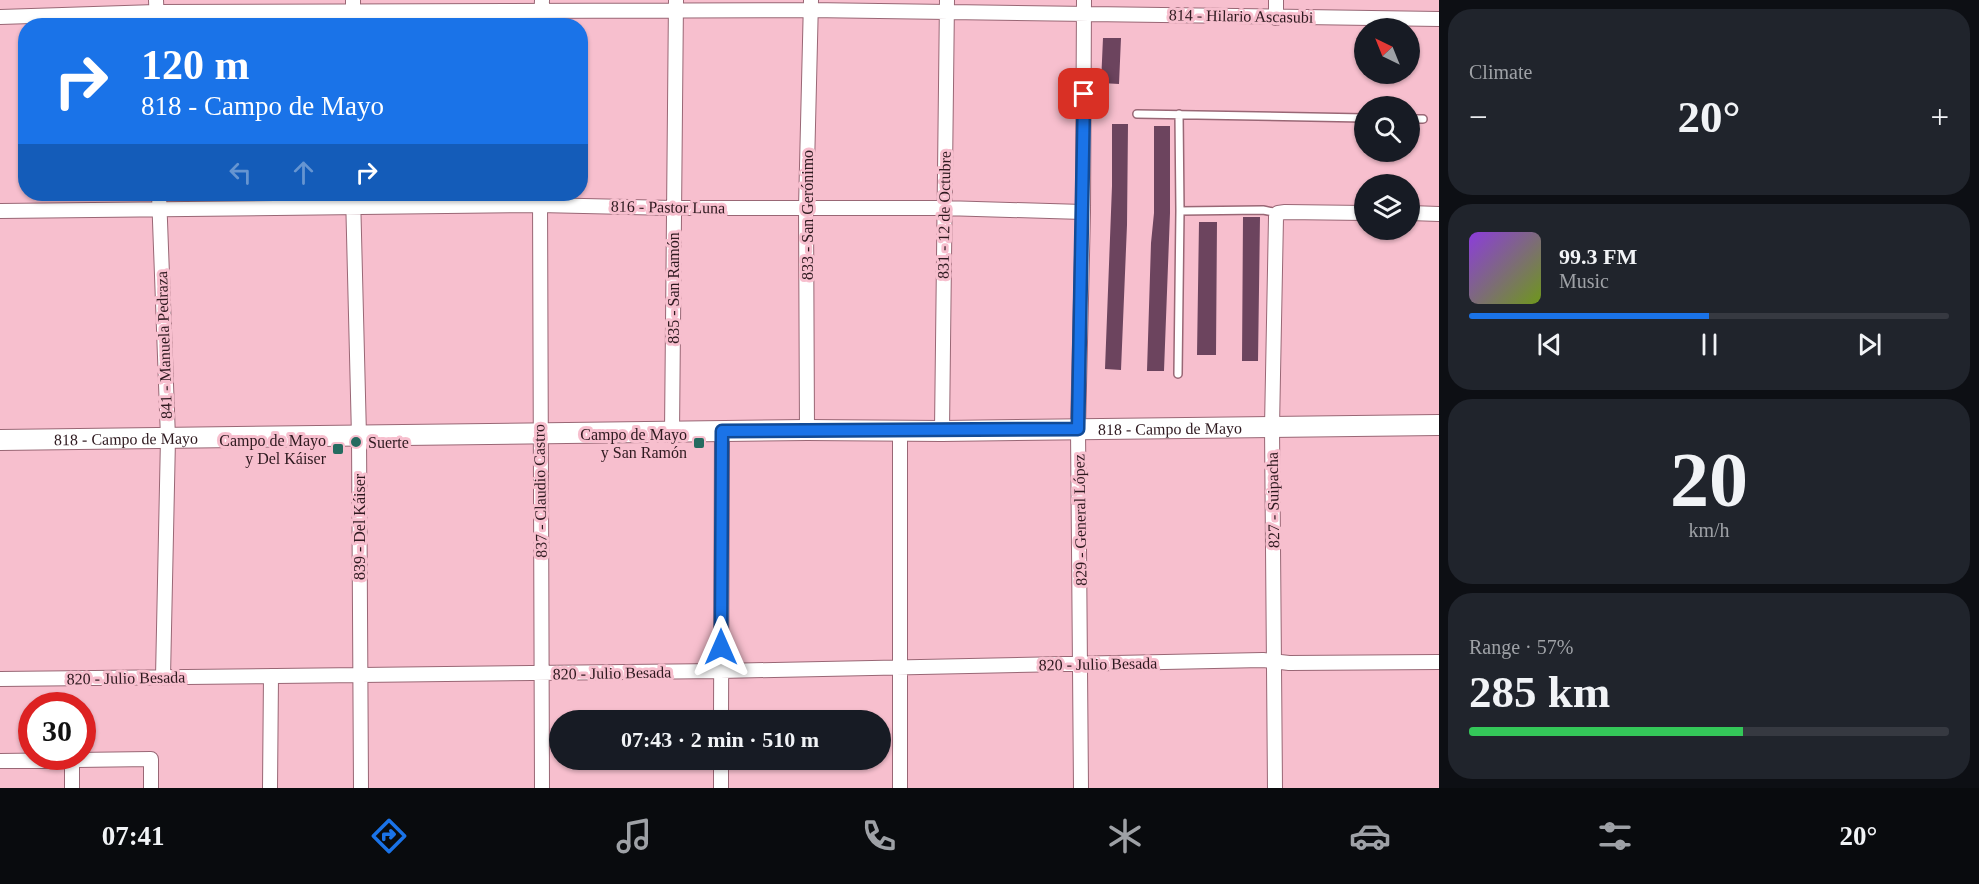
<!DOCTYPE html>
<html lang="en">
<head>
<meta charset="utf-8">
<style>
	:root { --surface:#171b24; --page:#20242c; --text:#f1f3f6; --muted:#9ea1a6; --line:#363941; --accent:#1a73e8 }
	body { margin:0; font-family:Georgia,serif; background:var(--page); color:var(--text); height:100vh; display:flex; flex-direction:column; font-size:22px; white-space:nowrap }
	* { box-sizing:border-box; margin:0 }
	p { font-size:20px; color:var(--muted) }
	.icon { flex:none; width:33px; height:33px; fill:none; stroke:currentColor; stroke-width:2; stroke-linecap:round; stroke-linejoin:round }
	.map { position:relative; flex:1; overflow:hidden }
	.drawer { display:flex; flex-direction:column; gap:9px; padding:9px; background:#0d0f14; width:540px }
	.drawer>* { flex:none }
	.hud { position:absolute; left:18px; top:18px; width:570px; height:183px; border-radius:24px; box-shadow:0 2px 4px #0004; background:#1a73e8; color:#fff; overflow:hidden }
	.needle { width:39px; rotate:317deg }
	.controls { position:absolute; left:1354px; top:18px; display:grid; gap:12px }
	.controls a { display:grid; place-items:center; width:66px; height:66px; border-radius:50%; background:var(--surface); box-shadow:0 2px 4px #0004; font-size:30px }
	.speed { position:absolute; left:18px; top:692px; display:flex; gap:12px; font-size:30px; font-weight:700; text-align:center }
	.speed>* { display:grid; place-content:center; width:78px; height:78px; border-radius:50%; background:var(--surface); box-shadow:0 2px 4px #0004; line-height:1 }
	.speed .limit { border:9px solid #d22; background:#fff; color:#111 }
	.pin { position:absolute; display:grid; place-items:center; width:51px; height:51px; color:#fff; margin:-26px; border-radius:12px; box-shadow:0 3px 9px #0006 }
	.me { position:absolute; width:66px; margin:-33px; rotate:0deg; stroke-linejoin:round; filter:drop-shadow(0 0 4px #0008) }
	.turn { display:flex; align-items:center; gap:21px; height:126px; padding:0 24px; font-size:27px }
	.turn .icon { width:78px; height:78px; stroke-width:2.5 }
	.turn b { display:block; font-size:42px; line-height:51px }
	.lanes { display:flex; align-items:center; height:57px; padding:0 24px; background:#0003; justify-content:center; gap:30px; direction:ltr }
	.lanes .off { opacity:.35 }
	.big { font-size:45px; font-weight:600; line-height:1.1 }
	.drawer .widget { flex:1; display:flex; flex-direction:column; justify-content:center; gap:9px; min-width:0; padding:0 21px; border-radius:24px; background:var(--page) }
	.drawer .dial { align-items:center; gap:0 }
	.dial b { font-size:78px; line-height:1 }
	.song { display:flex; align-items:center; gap:18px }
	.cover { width:72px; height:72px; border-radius:9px; background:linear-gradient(135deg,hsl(270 70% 55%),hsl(80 70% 35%)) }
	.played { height:6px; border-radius:3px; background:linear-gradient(90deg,var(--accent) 50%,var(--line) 50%) }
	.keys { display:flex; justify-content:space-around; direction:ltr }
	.heat { display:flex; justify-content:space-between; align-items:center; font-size:33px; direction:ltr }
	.charge { height:9px; border-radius:4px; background:linear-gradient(90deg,#34c759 57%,var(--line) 0) }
	.trip { position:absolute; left:549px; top:710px; width:342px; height:60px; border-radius:30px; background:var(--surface); box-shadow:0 2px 4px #0004; font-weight:600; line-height:60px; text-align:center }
	.menu { display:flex; height:96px; justify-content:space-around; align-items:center; background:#090b0e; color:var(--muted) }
	.menu .icon { width:42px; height:42px }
	.menu .selected { color:var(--accent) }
	.menu b { font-size:27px; color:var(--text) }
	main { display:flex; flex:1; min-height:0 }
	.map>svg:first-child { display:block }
	.building { fill:#6c445e }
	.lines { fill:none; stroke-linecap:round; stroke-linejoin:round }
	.lane-casing { stroke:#996775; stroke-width:10 }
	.street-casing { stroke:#996775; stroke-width:16 }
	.secondary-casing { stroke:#996775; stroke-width:22 }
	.lane { stroke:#fff; stroke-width:7 }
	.street { stroke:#fff; stroke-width:14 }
	.secondary { stroke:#fff; stroke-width:20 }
	.route-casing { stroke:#114b97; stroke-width:15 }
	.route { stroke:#1a73e8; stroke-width:10 }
	.poi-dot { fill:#256b60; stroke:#f7bfce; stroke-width:2 }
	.labels { text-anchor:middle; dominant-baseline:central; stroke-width:6; stroke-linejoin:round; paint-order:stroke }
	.street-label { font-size:16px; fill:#2e191f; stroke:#f7bfce }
	.poi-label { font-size:16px; fill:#2e191f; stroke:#f7bfce; text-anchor:end }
</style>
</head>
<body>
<main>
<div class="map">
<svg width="1439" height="788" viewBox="0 0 1439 788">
	<rect width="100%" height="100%" fill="#f7bfce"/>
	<!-- building -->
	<path class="building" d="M 1103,38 L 1121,38 L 1119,84 L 1101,83 Z
		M 1112,124 L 1128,124 L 1127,225 L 1121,370 L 1105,369 L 1112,186 Z
		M 1154,126 L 1170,126 L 1170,213 L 1164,371 L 1147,371 L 1151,243 L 1154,213 Z
		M 1243,217 L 1260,217 L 1258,361 L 1242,361 Z
		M 1199,222 L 1217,222 L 1216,355 L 1197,355 Z"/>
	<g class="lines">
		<defs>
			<path id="lane" d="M 501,26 L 501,11
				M 1137,114 L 1365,118
				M 1410,119 L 1423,119
				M 1180,211 L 1263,210 L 1278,213
				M 1178,374 L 1180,211 L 1179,114"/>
			<path id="street" d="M 156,0 L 157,26
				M 353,0 L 353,26
				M 0,17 L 156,12 L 810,10 L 1439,19
				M 1276,18 L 1276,0
				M 541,26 L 542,0
				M 159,194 L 168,438 L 163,677
				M 353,194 L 359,436 L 361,788
				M 540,194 L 542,788
				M 0,211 L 539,205 L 673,208 L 943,208 L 1083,212
				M 1410,213 L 1439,214
				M 807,430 L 806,208 L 811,0
				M 942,431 L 947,0
				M 672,433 L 676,0
				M 0,679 L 720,671 L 1263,660 L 1289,663 L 1439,662
				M 721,720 L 722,431
				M 721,759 L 721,788
				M 0,761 L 151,759 L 151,788
				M 72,788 L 72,760
				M 270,788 L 271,676
				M 900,788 L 900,431
				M 1081,788 L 1078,429 L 1083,212 L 1084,0
				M 1275,788 L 1272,427 L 1276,217 L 1278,213 L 1285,212 L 1365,213"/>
			<g id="secondary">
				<path id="s1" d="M 0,440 L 807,430 L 942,431 L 1439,425"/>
			</g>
		</defs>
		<!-- lane casing -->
		<use href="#lane" class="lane-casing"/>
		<!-- street casing -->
		<use href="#street" class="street-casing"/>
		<!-- secondary casing -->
		<use href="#secondary" class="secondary-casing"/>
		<!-- lane -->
		<use href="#lane" class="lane"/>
		<!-- street -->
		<use href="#street" class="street"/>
		<!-- secondary -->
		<use href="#secondary" class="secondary"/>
	</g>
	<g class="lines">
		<defs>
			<path id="route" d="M 721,647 L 722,431 L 1078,429 L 1084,94"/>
		</defs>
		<!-- route casing -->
		<use href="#route" class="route-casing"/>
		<!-- route -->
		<use href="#route" class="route"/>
	</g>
	<!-- markers -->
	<g class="poi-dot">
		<circle cx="356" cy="442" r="6"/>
		<rect x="693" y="437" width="12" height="12" rx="3"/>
		<rect x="332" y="443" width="12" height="12" rx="3"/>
	</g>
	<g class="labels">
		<!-- street labels -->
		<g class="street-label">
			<text transform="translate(1241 16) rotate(1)">814 - Hilario Ascasubi</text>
			<text transform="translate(668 207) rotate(1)">816 - Pastor Luna</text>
			<text transform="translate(807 215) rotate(-90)">833 - San Gerónimo</text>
			<text transform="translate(944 215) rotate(-89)">831 - 12 de Octubre</text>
			<text transform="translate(673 288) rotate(-90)">835 - San Ramón</text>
			<text transform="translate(164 345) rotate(-92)">841 - Manuela Pedraza</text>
			<text stroke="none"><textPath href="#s1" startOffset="1170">818 - Campo de Mayo</textPath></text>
			<text stroke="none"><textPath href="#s1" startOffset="126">818 - Campo de Mayo</textPath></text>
			<text transform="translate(540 491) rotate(-91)">837 - Claudio Castro</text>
			<text transform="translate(1273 500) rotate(-91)">827 - Suipacha</text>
			<text transform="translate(1080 520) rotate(-91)">829 - General López</text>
			<text transform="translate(359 527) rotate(-90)">839 - Del Káiser</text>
			<text transform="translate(1098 664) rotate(-1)">820 - Julio Besada</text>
			<text transform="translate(612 673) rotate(-1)">820 - Julio Besada</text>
			<text transform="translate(126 678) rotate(-1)">820 - Julio Besada</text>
		</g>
		<!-- poi labels -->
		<g class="poi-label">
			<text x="687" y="434">Campo de Mayo<tspan x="687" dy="18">y San Ramón</tspan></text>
			<text x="326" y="440">Campo de Mayo<tspan x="326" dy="18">y Del Káiser</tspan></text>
			<text x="368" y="442" text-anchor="start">Suerte</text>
		</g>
	</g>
</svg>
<div class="controls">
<a><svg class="needle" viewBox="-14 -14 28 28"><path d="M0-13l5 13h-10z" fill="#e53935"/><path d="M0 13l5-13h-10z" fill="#9ea1a6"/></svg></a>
<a><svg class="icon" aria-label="search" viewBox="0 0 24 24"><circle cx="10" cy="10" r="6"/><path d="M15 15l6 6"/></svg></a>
<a><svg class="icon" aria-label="layers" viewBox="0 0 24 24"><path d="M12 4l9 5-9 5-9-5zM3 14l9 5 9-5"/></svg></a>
</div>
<div class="speed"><div class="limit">30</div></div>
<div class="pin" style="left:1084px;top:94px;background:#d93025"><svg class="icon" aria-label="arrive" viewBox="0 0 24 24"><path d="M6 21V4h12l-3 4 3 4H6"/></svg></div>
<svg class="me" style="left:721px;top:647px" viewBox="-20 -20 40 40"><path d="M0-17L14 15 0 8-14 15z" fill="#1a73e8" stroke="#fff" stroke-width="4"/></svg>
<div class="trip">07:43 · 2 min · 510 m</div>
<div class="hud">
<div class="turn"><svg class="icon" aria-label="right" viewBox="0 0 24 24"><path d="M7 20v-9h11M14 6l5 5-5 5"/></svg><div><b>120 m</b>818 - Campo de Mayo</div></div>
<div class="lanes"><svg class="icon off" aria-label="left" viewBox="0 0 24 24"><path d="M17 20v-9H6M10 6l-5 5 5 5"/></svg><svg class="icon off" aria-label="ahead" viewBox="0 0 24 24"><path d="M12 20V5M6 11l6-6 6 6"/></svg><svg class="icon" aria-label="right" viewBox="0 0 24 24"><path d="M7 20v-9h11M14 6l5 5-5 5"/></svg></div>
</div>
</div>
<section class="drawer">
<div class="widget"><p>Climate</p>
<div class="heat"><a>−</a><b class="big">20°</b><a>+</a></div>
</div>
<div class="widget">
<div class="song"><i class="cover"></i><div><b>99.3 FM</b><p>Music</p></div></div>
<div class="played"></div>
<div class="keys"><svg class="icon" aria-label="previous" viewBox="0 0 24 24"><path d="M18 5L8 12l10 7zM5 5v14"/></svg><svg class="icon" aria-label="pause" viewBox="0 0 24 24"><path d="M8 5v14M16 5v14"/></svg><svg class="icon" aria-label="next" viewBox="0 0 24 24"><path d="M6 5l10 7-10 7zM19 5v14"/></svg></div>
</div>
<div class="widget dial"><b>20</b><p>km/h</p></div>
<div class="widget"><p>Range · 57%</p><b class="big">285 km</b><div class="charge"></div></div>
</section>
</main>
<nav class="menu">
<b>07:41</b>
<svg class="icon selected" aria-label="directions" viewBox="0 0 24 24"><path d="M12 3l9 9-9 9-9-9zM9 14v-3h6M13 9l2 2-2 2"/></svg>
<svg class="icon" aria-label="music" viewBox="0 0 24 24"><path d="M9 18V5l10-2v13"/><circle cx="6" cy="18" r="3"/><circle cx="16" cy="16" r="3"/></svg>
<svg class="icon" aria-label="phone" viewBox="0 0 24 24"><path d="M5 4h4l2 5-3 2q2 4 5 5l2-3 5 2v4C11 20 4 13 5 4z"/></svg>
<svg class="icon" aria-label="climate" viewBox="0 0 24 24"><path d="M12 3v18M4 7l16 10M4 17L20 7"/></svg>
<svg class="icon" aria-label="car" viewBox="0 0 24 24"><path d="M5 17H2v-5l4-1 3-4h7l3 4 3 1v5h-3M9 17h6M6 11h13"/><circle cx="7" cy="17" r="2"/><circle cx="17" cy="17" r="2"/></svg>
<svg class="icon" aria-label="filters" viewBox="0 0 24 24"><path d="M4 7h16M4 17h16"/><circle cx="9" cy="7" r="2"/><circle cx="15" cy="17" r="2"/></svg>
<b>20°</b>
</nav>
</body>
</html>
